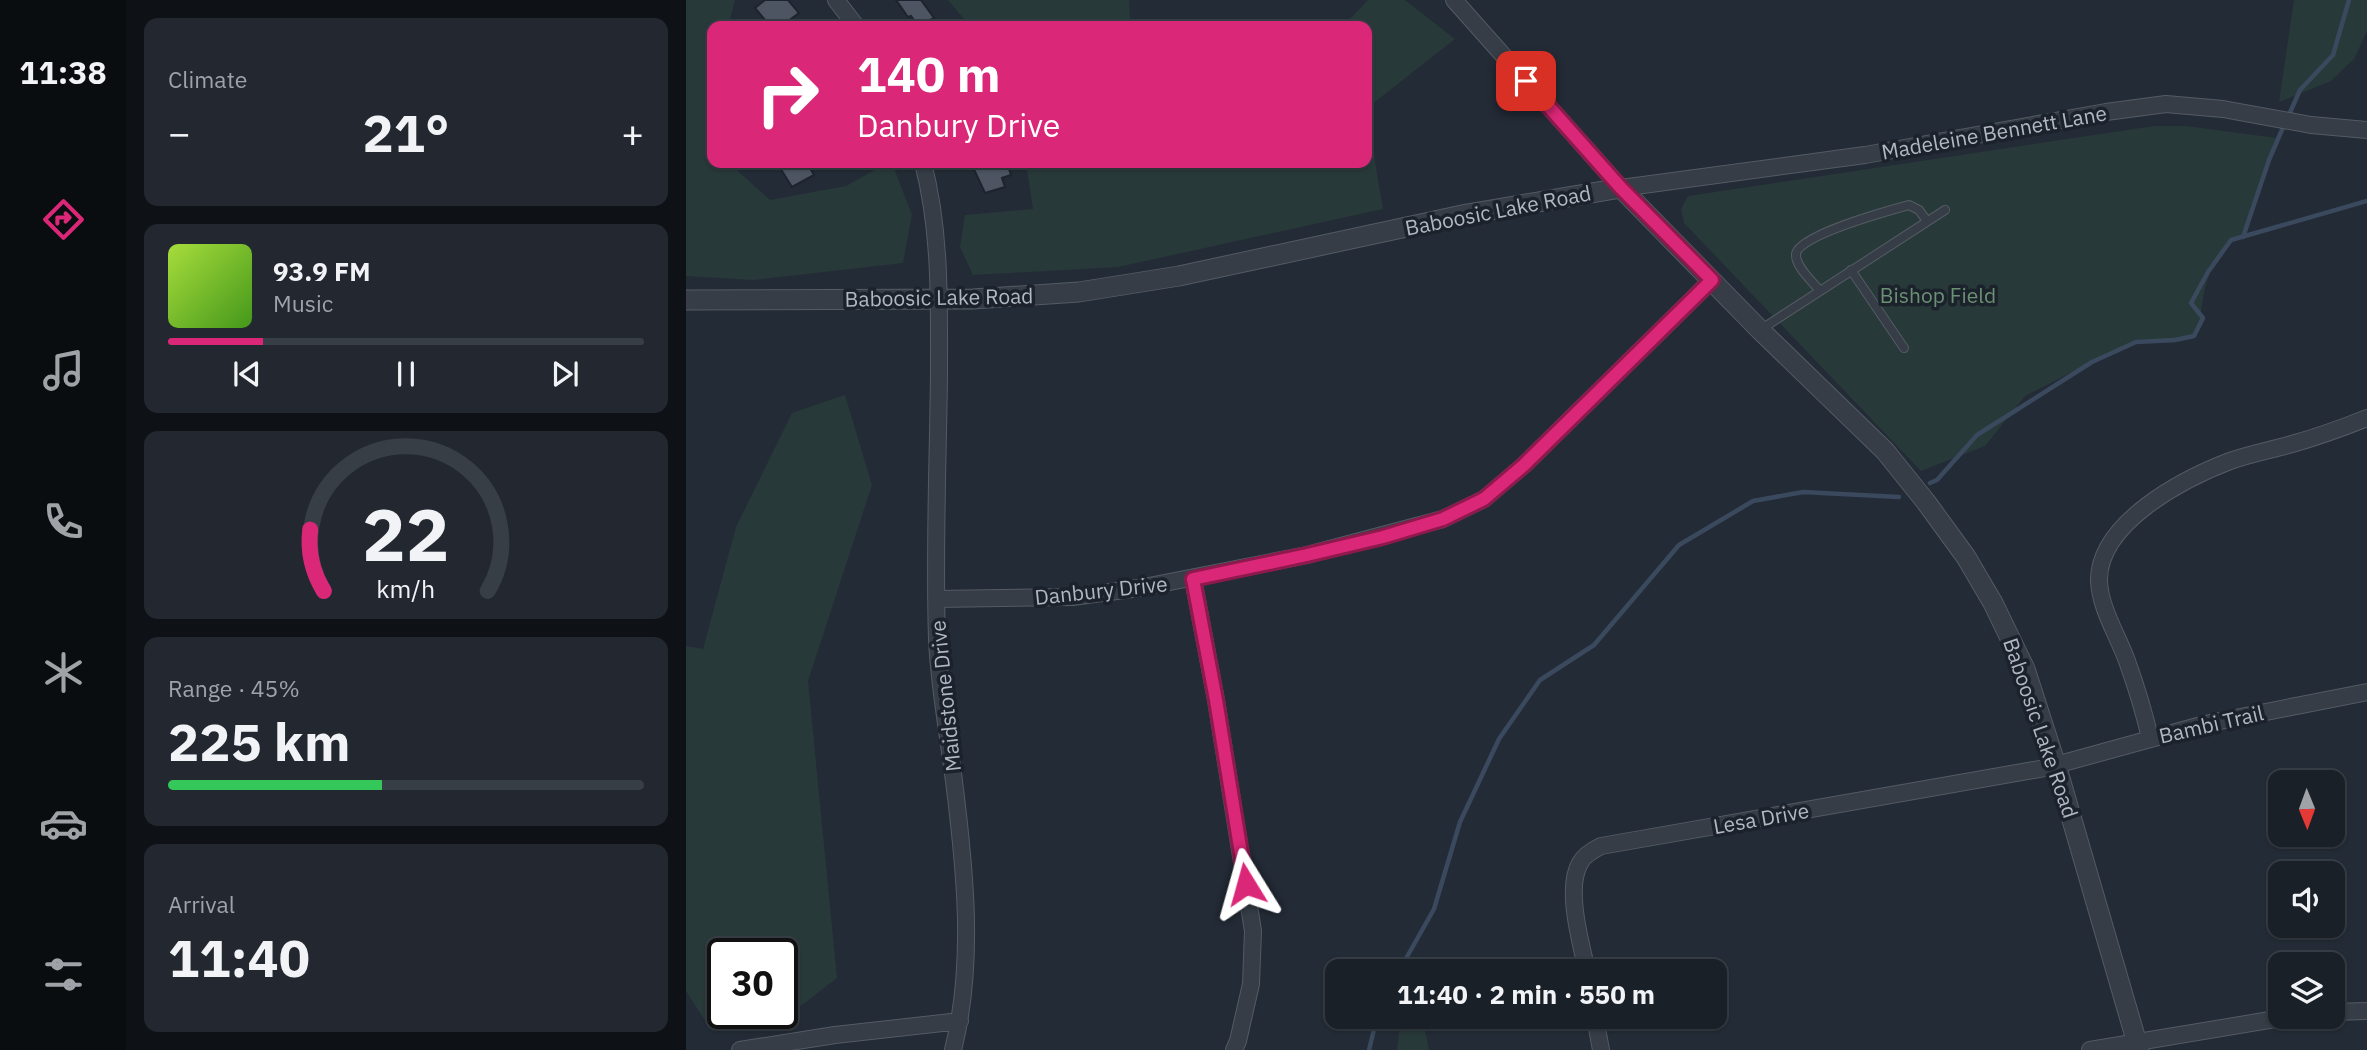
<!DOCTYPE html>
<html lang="en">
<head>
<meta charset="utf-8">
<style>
	:root { --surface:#1a2028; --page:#232830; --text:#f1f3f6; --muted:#9fa3a8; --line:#383e45; --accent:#db2777 }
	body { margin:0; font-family:"IBM Plex Sans",sans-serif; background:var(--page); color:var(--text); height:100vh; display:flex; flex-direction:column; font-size:26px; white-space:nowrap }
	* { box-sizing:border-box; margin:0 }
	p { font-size:23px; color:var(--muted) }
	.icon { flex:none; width:38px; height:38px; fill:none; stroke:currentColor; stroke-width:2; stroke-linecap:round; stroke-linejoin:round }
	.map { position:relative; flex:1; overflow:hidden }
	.drawer { display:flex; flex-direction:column; gap:18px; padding:18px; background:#0e1216; width:560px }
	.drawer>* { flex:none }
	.guide { position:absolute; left:21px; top:21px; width:665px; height:147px; border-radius:14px; box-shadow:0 2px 5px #0004,0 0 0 2px var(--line); background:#db2777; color:#fff; overflow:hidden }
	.needle { width:46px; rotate:179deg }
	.fabs { position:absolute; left:1582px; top:770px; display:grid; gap:14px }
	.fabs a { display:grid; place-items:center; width:77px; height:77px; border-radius:14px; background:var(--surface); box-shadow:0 2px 5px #0004,0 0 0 2px var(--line); font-size:35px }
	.speed { position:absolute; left:21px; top:938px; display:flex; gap:14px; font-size:35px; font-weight:700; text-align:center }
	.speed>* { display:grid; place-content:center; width:91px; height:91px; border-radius:50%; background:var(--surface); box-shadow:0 2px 5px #0004,0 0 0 2px var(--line); line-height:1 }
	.speed .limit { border:4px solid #111; border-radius:10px; background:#fff; color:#111 }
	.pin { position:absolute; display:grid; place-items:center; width:60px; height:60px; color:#fff; margin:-30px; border-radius:14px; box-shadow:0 4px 10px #0006 }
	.me { position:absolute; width:77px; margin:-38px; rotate:352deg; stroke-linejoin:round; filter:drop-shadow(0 0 5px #0008) }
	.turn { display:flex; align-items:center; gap:24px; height:147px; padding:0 35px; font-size:32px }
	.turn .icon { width:91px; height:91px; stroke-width:2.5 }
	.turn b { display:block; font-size:49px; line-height:60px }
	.big { font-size:52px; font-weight:700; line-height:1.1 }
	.drawer .tile { flex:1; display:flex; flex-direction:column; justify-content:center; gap:10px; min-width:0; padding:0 24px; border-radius:14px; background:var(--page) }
	.drawer .dial { align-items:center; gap:0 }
	.dial svg { height:182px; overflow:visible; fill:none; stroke:var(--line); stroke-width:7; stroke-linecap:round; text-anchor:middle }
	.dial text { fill:var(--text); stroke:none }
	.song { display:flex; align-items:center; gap:21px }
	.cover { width:84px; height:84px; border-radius:10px; background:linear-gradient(135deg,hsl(80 70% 55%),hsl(100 70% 35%)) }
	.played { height:7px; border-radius:4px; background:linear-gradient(90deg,var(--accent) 20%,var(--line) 20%) }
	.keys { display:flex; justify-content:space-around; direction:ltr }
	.heat { display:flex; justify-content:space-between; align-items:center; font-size:38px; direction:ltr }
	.charge { height:10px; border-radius:5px; background:linear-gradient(90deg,#34c759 45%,var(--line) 0) }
	.trip { position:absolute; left:639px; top:959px; width:402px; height:70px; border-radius:14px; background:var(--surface); box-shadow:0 2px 5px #0004,0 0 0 2px var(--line); font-weight:700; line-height:70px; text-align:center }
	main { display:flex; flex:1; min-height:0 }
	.menu { display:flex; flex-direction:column; width:126px; justify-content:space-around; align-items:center; background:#0a0d10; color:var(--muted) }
	.menu .icon { width:49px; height:49px }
	.menu .on { color:var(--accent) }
	.menu b { font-size:32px; color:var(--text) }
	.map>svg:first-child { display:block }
	.green { fill:#283939; fill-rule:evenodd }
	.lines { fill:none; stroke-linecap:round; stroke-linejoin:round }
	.stream { stroke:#3a495d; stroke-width:4.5 }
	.building { fill:#4c5561; stroke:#1e242d; stroke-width:2 }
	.service-casing { stroke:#545b64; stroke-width:10 }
	.minor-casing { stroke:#545b64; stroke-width:18 }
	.tertiary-casing { stroke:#545b64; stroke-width:21 }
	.service { stroke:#363d47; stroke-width:8 }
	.minor { stroke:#363d47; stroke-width:16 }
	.tertiary { stroke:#363d47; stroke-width:19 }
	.route-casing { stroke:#8e194d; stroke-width:18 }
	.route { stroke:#db2777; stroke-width:12 }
	.labels { text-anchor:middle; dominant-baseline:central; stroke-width:7; stroke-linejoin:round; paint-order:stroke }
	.street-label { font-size:21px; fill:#b1b8c3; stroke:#1c222b }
	.park-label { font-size:21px; fill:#6b9174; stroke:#1c222b }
</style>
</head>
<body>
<main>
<nav class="menu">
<b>11:38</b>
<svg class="icon on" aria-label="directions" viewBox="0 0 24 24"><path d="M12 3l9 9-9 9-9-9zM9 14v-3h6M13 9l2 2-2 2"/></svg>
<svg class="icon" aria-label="music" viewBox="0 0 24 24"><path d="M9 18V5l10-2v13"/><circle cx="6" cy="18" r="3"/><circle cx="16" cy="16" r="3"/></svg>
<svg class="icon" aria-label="phone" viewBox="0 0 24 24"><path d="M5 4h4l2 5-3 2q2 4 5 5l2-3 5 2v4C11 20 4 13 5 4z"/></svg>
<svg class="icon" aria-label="climate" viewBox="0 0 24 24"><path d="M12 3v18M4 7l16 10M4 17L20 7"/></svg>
<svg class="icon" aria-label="car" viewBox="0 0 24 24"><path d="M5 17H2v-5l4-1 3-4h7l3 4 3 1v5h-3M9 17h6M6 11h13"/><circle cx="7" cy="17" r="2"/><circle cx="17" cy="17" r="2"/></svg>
<svg class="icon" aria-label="filters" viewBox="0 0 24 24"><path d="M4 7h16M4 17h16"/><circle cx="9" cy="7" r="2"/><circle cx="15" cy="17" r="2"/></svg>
</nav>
<section class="drawer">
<div class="tile"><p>Climate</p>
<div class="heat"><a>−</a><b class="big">21°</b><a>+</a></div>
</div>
<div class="tile">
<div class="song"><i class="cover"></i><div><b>93.9 FM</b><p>Music</p></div></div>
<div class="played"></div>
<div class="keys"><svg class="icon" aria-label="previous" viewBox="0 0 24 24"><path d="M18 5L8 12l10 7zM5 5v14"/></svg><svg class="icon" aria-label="pause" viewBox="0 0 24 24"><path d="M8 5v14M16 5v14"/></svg><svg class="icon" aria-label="next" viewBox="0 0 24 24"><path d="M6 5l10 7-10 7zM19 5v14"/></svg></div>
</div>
<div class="tile dial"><svg viewBox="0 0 100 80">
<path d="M14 69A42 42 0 1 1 86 69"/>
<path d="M14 69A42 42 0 0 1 8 42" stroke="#db2777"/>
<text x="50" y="56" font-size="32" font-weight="700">22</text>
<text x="50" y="72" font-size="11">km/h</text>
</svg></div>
<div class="tile"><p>Range · 45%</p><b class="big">225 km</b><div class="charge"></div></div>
<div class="tile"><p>Arrival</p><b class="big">11:40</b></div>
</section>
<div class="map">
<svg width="1681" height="1050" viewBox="0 0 1681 1050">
	<rect width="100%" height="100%" fill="#232b36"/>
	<!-- green -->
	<path class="green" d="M 0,0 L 49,0 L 42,26 L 26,26 L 26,163 L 43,163 L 84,200 L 160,186 L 201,163 L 206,163 L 226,215 L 217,263 L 68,280 L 0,276 Z
		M 262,0 L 443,0 L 444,18 L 451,26 L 284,26 Z
		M 682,0 L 719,0 L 769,39 L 685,105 L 689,162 L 697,209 L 432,267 L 287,275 L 274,247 L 279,215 L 347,209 L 340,163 L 681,163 L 681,26 L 657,26 Z
		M 1608,0 L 1681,0 L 1681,31 L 1668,59 L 1645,81 L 1593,102 Z
		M 1468,126 L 1500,126 L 1590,138 L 1561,233 C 1532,249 1521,271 1516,304 C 1514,320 1515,325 1505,339 L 1444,344 L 1408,361 L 1339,396 L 1299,446 L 1235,471 L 998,223 L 995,209 L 1002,196 Z
		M 159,395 L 186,485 L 122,681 L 151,978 L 99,1018 L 18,1019 L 0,991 L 0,646 L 17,649 L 50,527 L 106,413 ZM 37,954 L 96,954 L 96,1013 L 37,1013 Z
		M 715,1017 L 736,1017 L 743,1050 L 711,1050 Z"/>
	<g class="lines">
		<!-- stream -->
		<path class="stream" d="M 1602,117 L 1614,90 L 1647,55 L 1663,0
			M 1557,237 L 1583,160 L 1598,125
			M 1244,483 L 1251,480 L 1291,435 L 1406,362 L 1450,342 L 1489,340 L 1508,336 L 1517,318 L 1505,303 L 1522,272 L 1545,240 L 1681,201
			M 713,971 L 748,909 L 774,822 L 813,739 L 854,680 L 908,645 L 993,545 L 1067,501 L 1117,492 L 1213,497
			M 683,1050 L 691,1017"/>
	</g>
	<!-- building -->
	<path class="building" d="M 79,0 L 102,0 L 113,13 L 105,19 L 111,26 L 84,26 L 69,8 Z
		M 210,0 L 235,0 L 248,18 L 232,26 L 225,16 L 222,17 Z
		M 91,163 L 121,163 L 128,175 L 106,187 Z
		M 285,163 L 321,163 L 325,175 L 316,178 L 319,187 L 299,193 Z"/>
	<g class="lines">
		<defs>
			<path id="service" d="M 1165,270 L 1218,348
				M 1133,290 C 1126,281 1109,266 1110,254 C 1112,235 1205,210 1223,205 L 1233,210 L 1241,221
				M 1074,330 L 1259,210"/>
			<path id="minor" d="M 150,0 L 170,26
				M 768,0 L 935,188 L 1179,155 L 1420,112 L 1480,104 L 1537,109 L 1625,125 L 1681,130
				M 237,163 C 255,232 253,303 253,374 C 252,462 248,551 251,639 C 253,687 262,733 268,781 C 279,869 289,963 267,1050
				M 507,579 L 530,700 L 567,931 L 565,984 L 552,1041 L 548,1050
				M 250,599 L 386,597 L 453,588 L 621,555 L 757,519 L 798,499 L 838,465 L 1026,280
				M 1464,738 C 1458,712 1450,686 1441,661 C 1432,636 1414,608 1413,581 C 1412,523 1497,479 1544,461 C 1563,454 1585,450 1606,444 C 1631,437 1656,428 1681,418
				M 901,971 C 895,943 879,889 894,863 C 898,855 907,850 915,846 L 1359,768 L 1519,724 L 1681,692
				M 1647,1012 L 1681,1011
				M 909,1017 L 915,1050
				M 54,1050 L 149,1035 L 274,1021
				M 1404,1050 L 1602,1017"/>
			<path id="tertiary" d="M 0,300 L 287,299 L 393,292 L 493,276 L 781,214 L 935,188 L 1074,330 L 1199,451 L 1240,502 L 1280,557 L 1307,603 L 1339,669 L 1370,765 L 1453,1050"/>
		</defs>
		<!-- service casing -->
		<use href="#service" class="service-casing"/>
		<!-- minor casing -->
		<use href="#minor" class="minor-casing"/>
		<!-- tertiary casing -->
		<use href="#tertiary" class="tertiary-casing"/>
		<!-- service -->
		<use href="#service" class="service"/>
		<!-- minor -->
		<use href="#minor" class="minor"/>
		<!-- tertiary -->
		<use href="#tertiary" class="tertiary"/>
	</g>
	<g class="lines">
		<defs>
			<path id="route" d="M 560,884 L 530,700 L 507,579 L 621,555 L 697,537 L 757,519 L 798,499 L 838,465 L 1026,280 L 935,188 L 840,81"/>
		</defs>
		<!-- route casing -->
		<use href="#route" class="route-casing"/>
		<!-- route -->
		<use href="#route" class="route"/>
	</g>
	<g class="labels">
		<!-- street labels -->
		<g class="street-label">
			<text transform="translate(1308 132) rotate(-10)">Madeleine Bennett Lane</text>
			<text transform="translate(812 210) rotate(-11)">Baboosic Lake Road</text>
			<text transform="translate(253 297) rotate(-1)">Baboosic Lake Road</text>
			<text transform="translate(415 590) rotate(-6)">Danbury Drive</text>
			<text transform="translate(259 696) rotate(-96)">Maidstone Drive</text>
			<text transform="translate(1525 724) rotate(-13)">Bambi Trail</text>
			<text transform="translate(1355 728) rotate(71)">Baboosic Lake Road</text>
			<text transform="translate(1075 818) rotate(-10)">Lesa Drive</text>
		</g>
		<!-- park labels -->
		<g class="park-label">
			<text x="1252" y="295">Bishop Field</text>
		</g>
	</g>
</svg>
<div class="fabs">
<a><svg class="needle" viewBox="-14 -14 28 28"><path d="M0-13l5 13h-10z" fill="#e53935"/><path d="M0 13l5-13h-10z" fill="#9fa3a8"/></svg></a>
<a><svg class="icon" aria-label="sound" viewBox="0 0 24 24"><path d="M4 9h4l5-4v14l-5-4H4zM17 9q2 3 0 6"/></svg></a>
<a><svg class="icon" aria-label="layers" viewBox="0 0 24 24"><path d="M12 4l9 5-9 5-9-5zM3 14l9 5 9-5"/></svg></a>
</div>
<div class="speed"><div class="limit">30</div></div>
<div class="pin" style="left:840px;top:81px;background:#d93025"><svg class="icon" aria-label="arrive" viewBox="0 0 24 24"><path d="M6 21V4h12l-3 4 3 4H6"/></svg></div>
<svg class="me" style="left:560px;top:884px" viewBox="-20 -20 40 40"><path d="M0-17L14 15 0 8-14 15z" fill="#db2777" stroke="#fff" stroke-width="4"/></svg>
<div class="trip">11:40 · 2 min · 550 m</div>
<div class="guide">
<div class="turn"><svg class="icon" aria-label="right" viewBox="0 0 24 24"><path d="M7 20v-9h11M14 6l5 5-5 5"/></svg><div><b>140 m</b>Danbury Drive</div></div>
</div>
</div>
</main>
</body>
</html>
